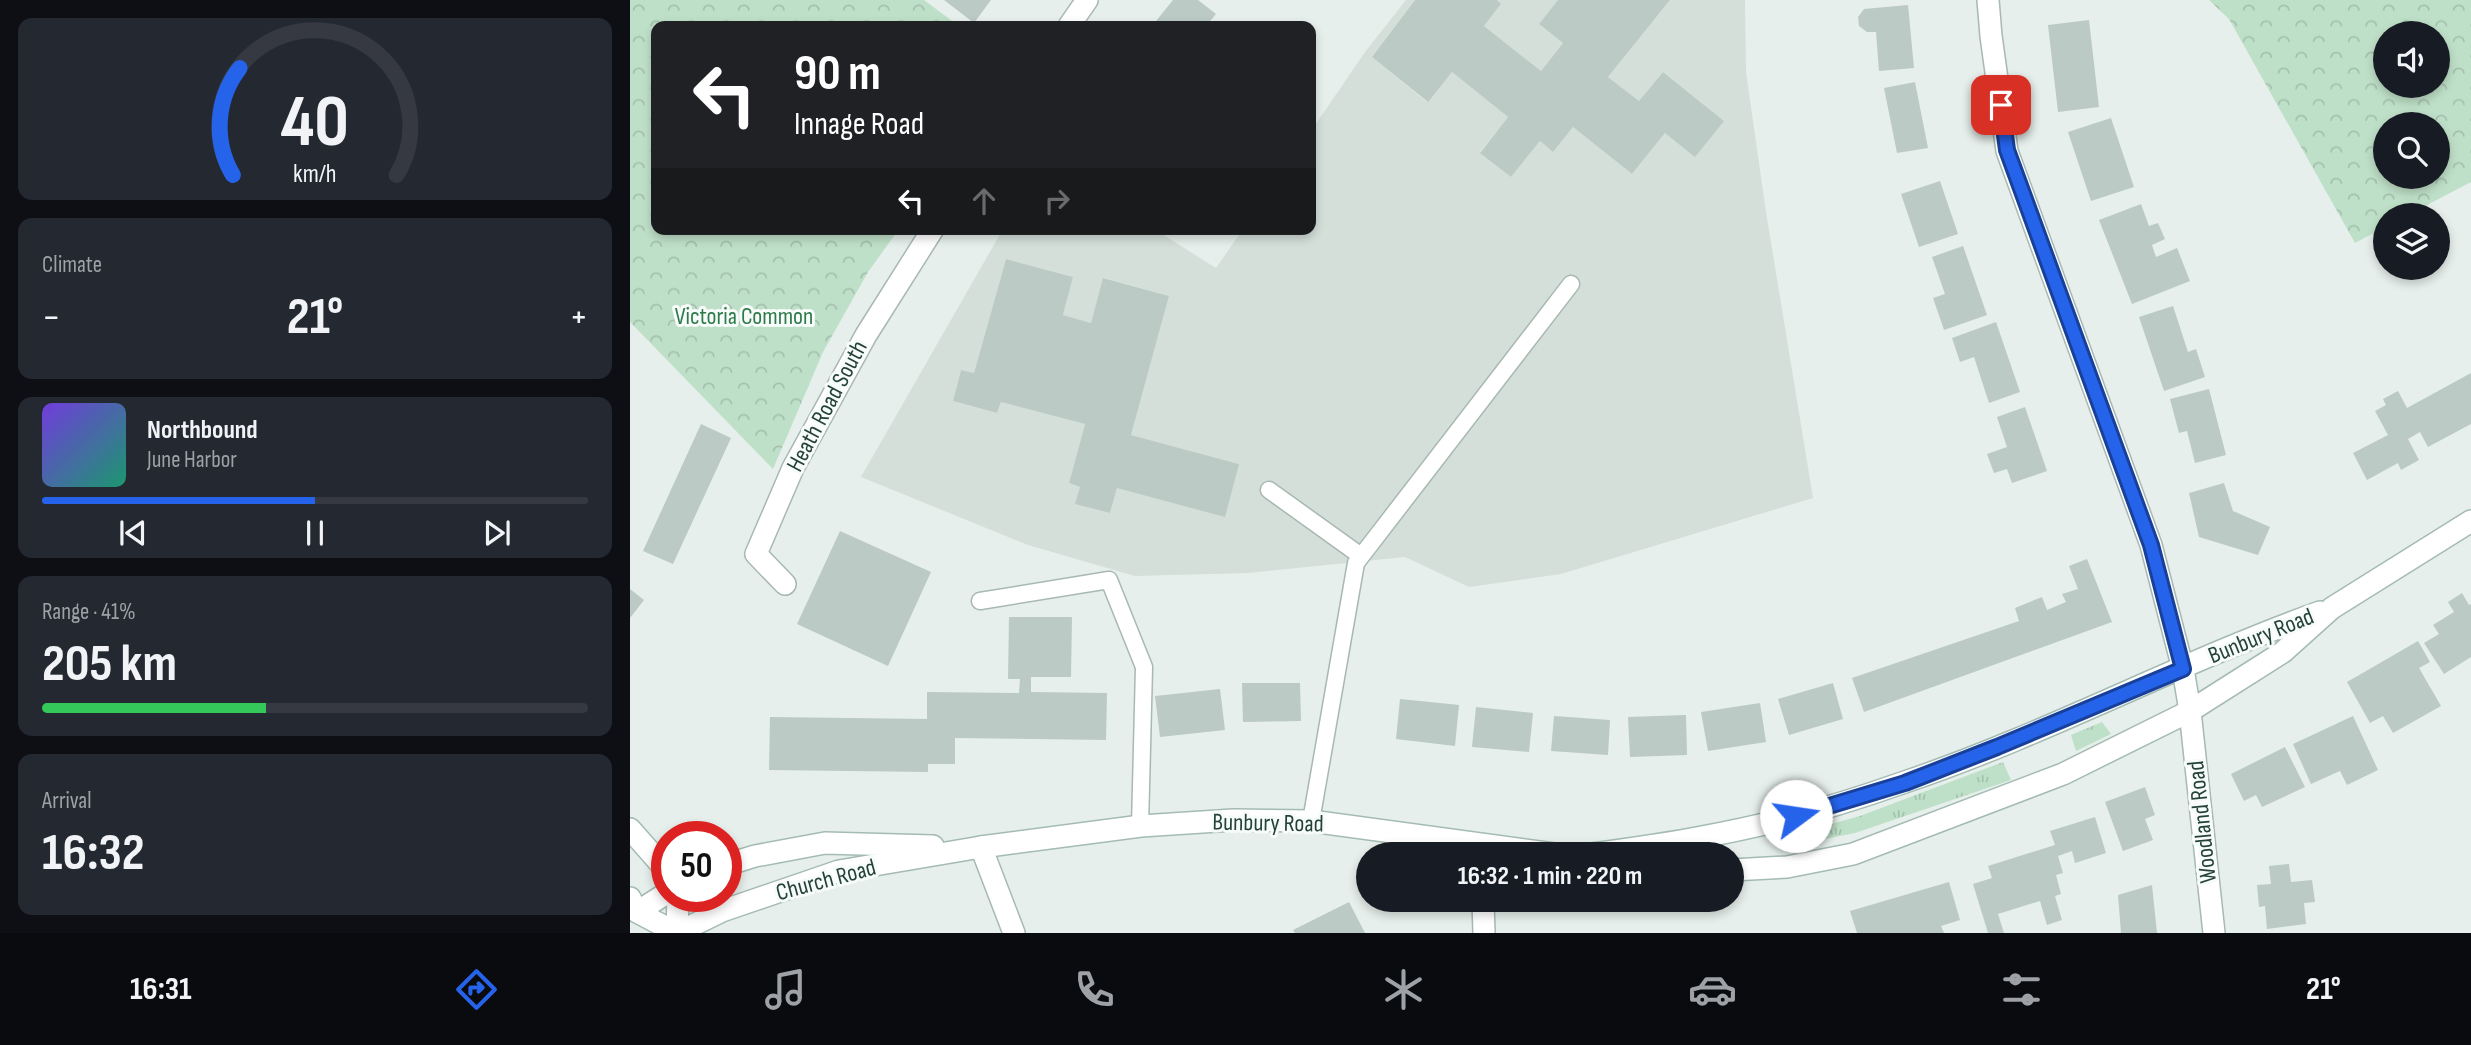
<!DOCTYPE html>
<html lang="en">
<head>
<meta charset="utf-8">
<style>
	:root { --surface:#171b24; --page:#242831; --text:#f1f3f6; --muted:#9ea1a6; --line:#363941; --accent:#2563eb }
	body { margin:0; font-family:"Sofia Sans Condensed",sans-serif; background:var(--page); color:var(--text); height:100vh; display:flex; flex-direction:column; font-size:26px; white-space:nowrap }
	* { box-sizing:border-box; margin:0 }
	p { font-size:23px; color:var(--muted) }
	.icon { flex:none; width:38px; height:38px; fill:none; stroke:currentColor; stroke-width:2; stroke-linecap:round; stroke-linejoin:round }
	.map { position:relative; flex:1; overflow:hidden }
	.side { display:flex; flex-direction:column; gap:18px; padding:18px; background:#0d0f14; width:630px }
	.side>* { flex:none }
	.guide { position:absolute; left:21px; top:21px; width:665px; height:214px; border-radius:14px; box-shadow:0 4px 10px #0003; background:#202124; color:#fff; overflow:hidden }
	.buttons { position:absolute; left:1743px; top:21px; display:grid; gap:14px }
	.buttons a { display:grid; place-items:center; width:77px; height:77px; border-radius:50%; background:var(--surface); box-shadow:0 4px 10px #0003; font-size:35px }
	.speed { position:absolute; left:21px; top:821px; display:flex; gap:14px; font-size:35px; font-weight:700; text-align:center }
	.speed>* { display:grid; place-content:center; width:91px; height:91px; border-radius:50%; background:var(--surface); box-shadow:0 4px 10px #0003; line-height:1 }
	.speed .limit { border:10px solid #d22; background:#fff; color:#111 }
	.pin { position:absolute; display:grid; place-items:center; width:60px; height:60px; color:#fff; margin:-30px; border-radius:14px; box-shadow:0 4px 10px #0006 }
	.me { position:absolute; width:77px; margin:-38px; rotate:76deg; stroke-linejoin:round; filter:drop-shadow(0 0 5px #0008) }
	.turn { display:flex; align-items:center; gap:24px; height:147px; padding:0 28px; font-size:32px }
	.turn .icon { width:91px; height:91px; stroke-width:2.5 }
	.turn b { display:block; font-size:49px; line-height:60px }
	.lanes { display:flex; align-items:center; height:66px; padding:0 28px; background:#0003; justify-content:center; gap:35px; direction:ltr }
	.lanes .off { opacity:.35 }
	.big { font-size:52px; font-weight:700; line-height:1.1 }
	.side .tile { flex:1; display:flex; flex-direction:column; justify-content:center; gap:10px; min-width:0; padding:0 24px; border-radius:14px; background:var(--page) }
	.side .dial { align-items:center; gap:0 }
	.dial svg { height:182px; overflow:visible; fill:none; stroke:var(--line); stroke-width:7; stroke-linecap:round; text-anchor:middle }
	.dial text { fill:var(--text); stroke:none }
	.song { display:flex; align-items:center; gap:21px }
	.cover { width:84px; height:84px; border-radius:10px; background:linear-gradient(135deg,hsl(260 70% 55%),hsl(160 70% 35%)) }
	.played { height:7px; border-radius:4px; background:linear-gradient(90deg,var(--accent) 50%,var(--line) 50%) }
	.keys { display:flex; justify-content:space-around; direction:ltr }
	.heat { display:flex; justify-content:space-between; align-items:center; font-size:38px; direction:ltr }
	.charge { height:10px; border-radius:5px; background:linear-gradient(90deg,#34c759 41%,var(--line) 0) }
	.trip { position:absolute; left:726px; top:842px; width:388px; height:70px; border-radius:35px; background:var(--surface); box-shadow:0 4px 10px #0003; font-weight:700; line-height:70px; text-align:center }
	.tabs { display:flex; height:112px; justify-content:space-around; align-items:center; background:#090b0e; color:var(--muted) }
	.tabs .icon { width:49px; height:49px }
	.tabs .on { color:var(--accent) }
	.tabs b { font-size:32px; color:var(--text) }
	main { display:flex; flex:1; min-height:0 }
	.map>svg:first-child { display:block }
	.built { fill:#d4dfda; fill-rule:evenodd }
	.grass { fill:url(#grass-tufts) }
	.park { fill:url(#park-crowns); fill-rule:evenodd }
	.building { fill:#bbcac4 }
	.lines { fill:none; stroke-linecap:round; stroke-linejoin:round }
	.service-casing { stroke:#a8b8b2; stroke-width:19 }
	.minor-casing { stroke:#a8b8b2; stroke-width:24 }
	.tertiary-casing { stroke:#a8b8b2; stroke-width:24 }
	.secondary-casing { stroke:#a4bbb3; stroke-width:24 }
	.service { stroke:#fff; stroke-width:16 }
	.minor { stroke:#fff; stroke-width:21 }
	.tertiary { stroke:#fff; stroke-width:21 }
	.secondary { stroke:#fff; stroke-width:21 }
	.route-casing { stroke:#184099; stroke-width:18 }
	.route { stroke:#2563eb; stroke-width:12 }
	.labels { text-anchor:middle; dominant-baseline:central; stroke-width:6; stroke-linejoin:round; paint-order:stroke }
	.park-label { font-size:24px; fill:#2d7a4b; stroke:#f7fbf9 }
	.street-label { font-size:24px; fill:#24423a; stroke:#f7fbf9 }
</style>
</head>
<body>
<main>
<section class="side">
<div class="tile dial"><svg viewBox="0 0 100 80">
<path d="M14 69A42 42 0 1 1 86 69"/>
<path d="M14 69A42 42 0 0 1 17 22" stroke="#2563eb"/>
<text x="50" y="56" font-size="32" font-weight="700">40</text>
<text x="50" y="72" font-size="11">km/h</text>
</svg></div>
<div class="tile"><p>Climate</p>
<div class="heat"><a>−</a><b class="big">21°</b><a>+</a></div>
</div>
<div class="tile">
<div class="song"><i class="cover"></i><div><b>Northbound</b><p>June Harbor</p></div></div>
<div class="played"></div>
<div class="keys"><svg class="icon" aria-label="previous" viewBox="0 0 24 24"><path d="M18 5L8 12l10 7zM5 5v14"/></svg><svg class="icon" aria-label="pause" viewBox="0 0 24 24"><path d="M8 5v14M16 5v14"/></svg><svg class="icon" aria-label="next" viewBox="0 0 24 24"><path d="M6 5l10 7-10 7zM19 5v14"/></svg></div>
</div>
<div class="tile"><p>Range · 41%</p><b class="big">205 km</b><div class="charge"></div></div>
<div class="tile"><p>Arrival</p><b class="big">16:32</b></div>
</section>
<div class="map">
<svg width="1841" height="933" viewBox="0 0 1841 933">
	<defs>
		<pattern id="grass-tufts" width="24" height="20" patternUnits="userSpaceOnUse" patternTransform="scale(1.75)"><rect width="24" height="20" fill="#bfe0c8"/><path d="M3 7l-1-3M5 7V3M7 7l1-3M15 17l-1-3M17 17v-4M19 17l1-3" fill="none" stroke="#a4c1ad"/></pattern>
		<pattern id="park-crowns" width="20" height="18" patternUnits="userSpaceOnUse" patternTransform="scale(1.75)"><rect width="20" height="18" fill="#bfe0c8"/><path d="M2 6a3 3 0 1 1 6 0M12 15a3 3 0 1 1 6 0" fill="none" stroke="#a4c1ad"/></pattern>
	</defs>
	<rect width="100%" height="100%" fill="#e6efeb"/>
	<!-- built -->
	<path class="built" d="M 776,0 L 785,0 L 742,57 L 797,102 L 822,72 L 878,117 L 850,152 L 881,177 L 910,141 L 923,152 L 943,127 L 1002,174 L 1035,133 L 1094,121 L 1033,72 L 1009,101 L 978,77 L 1040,0 L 1115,0 L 1116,72 L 1136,212 L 1183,498 L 931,574 L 839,587 L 775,557 L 618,573 L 505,576 L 398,545 L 231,477 L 373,229 L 524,229 L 586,268 L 613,229 L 681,229 L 681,131 L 735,52 ZM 376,259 L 443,277 L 433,315 L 461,323 L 474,278 L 539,296 L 501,435 L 609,464 L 487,488 L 480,513 L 446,504 L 450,487 L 439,483 L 455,424 L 371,402 L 367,413 L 323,401 L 331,370 L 344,373 Z
		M 867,0 L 928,0 L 909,24 L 933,43 L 911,71 L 854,26 L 871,4 Z"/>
	<!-- grass -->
	<path class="grass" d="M 1472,722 L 1481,734 L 1446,751 L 1441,735 Z
		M 1373,762 L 1381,780 L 1225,833 L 1170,844 L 1166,842 L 1166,834 L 1230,816 Z"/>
	<!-- park -->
	<path class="park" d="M 0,0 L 294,0 L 329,26 L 26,26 L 26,229 L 269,229 L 238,272 L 193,352 L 143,469 L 0,322 Z
		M 1579,0 L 1841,0 L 1841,182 L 1778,215 L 1755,215 L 1755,227 L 1725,243 L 1599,19 ZM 1755,33 L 1808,33 L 1808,86 L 1755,86 ZM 1755,124 L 1808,124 L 1808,177 L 1755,177 Z"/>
	<!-- building -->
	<path class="building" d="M 314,0 L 361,0 L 344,23 Z
		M 543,0 L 568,0 L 586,14 L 576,26 L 522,26 Z
		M 785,0 L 867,0 L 871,4 L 854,26 L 911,71 L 933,43 L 909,24 L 928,0 L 1040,0 L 978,77 L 1009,101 L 1033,72 L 1094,121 L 1065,157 L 1035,133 L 1002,174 L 943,127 L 923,152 L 910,141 L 881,177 L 850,153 L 878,117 L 822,72 L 798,102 L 742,57 Z
		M 1278,5 L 1284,68 L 1249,71 L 1246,32 L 1237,32 L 1229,26 L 1228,17 L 1234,9 Z
		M 1459,20 L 1469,107 L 1428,112 L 1418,25 Z
		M 1285,82 L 1298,148 L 1267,153 L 1254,88 Z
		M 1481,118 L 1504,187 L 1461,201 L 1438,132 Z
		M 1310,181 L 1328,234 L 1289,247 L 1271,194 Z
		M 1511,204 L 1519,226 L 1528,223 L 1535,239 L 1522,245 L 1526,257 L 1547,248 L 1560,281 L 1502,304 L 1469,220 Z
		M 1333,246 L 1357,315 L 1314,330 L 1303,298 L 1315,294 L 1302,257 Z
		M 376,259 L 443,277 L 433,315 L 461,323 L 473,278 L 539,296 L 501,435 L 609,464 L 595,517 L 487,488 L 480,513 L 445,504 L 450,487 L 439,483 L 455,424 L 371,402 L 367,413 L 323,401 L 331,370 L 344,373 Z
		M 1543,306 L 1558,352 L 1566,349 L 1575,377 L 1534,391 L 1509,317 Z
		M 1366,322 L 1390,392 L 1359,403 L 1344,357 L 1330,362 L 1322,338 Z
		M 1841,373 L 1841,424 L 1798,447 L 1790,432 L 1778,439 L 1789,460 L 1771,470 L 1768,463 L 1737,480 L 1723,453 L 1758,435 L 1745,411 L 1756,405 L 1753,399 L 1768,391 L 1777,408 Z
		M 1579,389 L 1596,455 L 1565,463 L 1557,431 L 1549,433 L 1540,399 Z
		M 1395,407 L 1417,471 L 1382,483 L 1377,469 L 1364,473 L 1357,454 L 1377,447 L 1367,417 Z
		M 71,424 L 101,438 L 43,564 L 13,551 Z
		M 1594,483 L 1603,511 L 1640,527 L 1628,555 L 1569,537 L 1559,493 Z
		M 210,531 L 301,572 L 258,666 L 167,624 Z
		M 1457,559 L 1482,622 L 1234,712 L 1222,678 L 1389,621 L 1385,608 L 1412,597 L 1417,610 L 1436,602 L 1432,594 L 1448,589 L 1439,566 Z
		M 0,589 L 14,600 L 0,618 Z
		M 1832,593 L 1839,605 L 1841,604 L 1841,657 L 1814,674 L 1794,643 L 1809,634 L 1803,625 L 1824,612 L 1818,602 Z
		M 379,617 L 442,617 L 441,677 L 401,677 L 401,692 L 477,693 L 476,740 L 325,738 L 325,764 L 298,764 L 298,772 L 139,770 L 140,717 L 297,719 L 297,692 L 389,693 L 390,679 L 378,679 Z
		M 1788,641 L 1800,662 L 1789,668 L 1811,706 L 1763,733 L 1753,716 L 1740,723 L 1717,682 Z
		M 612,683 L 670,683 L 671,721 L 613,722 Z
		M 1203,683 L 1213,719 L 1159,735 L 1148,699 Z
		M 590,689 L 595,730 L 530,737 L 525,696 Z
		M 770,699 L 829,705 L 825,746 L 766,739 Z
		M 1130,703 L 1136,742 L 1078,751 L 1071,712 Z
		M 846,707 L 903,713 L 899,752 L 842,747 Z
		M 1056,715 L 1057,755 L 1000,757 L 998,717 Z
		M 924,716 L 980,720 L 978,755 L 921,751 Z
		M 1723,716 L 1748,770 L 1717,785 L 1710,771 L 1681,784 L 1663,744 Z
		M 1655,747 L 1675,787 L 1632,807 L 1626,795 L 1614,801 L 1601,774 Z
		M 1515,787 L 1525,815 L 1515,819 L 1523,840 L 1493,851 L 1475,802 Z
		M 1465,817 L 1476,853 L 1445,863 L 1442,851 L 1428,856 L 1433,873 L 1426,875 L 1431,894 L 1425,896 L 1432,920 L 1417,925 L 1410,901 L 1368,914 L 1374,933 L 1358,933 L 1343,884 L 1362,878 L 1358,866 L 1425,845 L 1420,831 Z
		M 1659,864 L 1661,882 L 1682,880 L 1685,902 L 1674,903 L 1676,924 L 1637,929 L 1635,906 L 1629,907 L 1627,885 L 1641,884 L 1639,866 Z
		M 1319,882 L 1330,920 L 1311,926 L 1314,933 L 1227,933 L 1220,911 Z
		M 1522,885 L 1527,933 L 1491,933 L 1488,895 Z
		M 719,902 L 735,933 L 665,933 L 663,930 Z"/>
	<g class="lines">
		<defs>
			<path id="service" d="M 639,490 L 731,556
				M 350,601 L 479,580 L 514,667 L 510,827
				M 681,821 L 726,563 L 941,284"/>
			<path id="minor" d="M 1358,0 L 1361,36 L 1377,151 L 1521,545 L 1553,669
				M 439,26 L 457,0
				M 155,584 L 126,554 L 163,468 L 236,335 L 303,229
				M 853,900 L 854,933"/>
			<path id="tertiary" d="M 1560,711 L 1584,933
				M 351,847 L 384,933"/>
			<path id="secondary" d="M 1553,669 L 1560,711
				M 0,829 L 37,871
				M 962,854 C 999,849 1036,844 1072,837 C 1140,825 1207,806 1272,783 C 1415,735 1548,663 1690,612
				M 96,865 L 125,856 L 195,843 L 303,846
				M 1102,870 L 1157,867 L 1223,854 L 1433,774 L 1560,711 L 1653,652 L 1702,608 L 1841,521
				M 0,898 L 7,912 L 47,933
				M 7,912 L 37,893
				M 47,933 L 92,911 L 209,871 L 351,847 L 511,826 L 603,820 L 681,821 L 924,854
				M 47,933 L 48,896"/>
		</defs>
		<!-- service casing -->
		<use href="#service" class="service-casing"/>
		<!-- minor casing -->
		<use href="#minor" class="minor-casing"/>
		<!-- tertiary casing -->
		<use href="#tertiary" class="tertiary-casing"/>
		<!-- secondary casing -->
		<use href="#secondary" class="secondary-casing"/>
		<!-- service -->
		<use href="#service" class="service"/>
		<!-- minor -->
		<use href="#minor" class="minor"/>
		<!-- tertiary -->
		<use href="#tertiary" class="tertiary"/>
		<!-- secondary -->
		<use href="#secondary" class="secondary"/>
	</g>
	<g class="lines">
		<defs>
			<path id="route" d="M 1166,816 L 1275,783 L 1367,747 L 1553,669 L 1521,545 L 1377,150 L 1371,105"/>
		</defs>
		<!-- route casing -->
		<use href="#route" class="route-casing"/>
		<!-- route -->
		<use href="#route" class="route"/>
	</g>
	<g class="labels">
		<!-- park labels -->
		<g class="park-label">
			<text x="114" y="316">Victoria Common</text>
		</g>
		<!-- street labels -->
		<g class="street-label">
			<text transform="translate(197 406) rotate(-62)">Heath Road South</text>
			<text transform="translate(1631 636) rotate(-22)">Bunbury Road</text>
			<text transform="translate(1572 822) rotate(-96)">Woodland Road</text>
			<text transform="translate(638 823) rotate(1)">Bunbury Road</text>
			<text transform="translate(196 880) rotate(-15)">Church Road</text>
		</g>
	</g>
</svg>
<div class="buttons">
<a><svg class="icon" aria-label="sound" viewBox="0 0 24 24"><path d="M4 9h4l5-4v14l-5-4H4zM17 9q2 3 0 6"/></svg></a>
<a><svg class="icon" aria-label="search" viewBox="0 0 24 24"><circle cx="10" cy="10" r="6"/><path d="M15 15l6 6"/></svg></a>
<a><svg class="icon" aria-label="layers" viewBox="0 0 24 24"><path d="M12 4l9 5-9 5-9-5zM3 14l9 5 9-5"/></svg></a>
</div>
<div class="speed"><div class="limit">50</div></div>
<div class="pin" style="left:1371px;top:105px;background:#d93025"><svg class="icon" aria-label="arrive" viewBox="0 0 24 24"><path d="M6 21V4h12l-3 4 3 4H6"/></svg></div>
<svg class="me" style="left:1166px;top:816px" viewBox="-20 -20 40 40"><circle r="19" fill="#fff"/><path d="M0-13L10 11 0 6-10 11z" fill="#2563eb"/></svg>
<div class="trip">16:32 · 1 min · 220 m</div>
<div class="guide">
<div class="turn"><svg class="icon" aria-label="left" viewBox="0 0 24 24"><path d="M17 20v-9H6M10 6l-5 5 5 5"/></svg><div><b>90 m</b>Innage Road</div></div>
<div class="lanes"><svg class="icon" aria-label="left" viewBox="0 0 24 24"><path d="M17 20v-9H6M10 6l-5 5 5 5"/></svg><svg class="icon off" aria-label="ahead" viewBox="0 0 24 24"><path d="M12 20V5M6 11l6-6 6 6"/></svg><svg class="icon off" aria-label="right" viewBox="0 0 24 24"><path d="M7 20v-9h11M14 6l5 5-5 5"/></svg></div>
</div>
</div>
</main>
<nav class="tabs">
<b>16:31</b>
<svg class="icon on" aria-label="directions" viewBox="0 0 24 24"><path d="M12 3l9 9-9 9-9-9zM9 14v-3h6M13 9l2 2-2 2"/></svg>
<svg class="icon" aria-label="music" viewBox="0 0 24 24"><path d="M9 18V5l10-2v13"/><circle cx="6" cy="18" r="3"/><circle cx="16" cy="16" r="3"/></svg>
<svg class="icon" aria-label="phone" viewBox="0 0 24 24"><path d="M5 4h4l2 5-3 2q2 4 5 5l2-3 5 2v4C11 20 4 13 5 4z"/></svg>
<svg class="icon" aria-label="climate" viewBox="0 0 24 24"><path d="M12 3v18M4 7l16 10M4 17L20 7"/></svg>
<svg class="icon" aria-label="car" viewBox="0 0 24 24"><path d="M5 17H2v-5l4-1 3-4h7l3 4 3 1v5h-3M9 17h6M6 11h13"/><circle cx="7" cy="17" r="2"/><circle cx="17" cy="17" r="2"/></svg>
<svg class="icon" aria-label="filters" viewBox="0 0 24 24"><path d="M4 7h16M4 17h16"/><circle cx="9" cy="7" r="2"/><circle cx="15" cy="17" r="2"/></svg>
<b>21°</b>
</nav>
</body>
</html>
